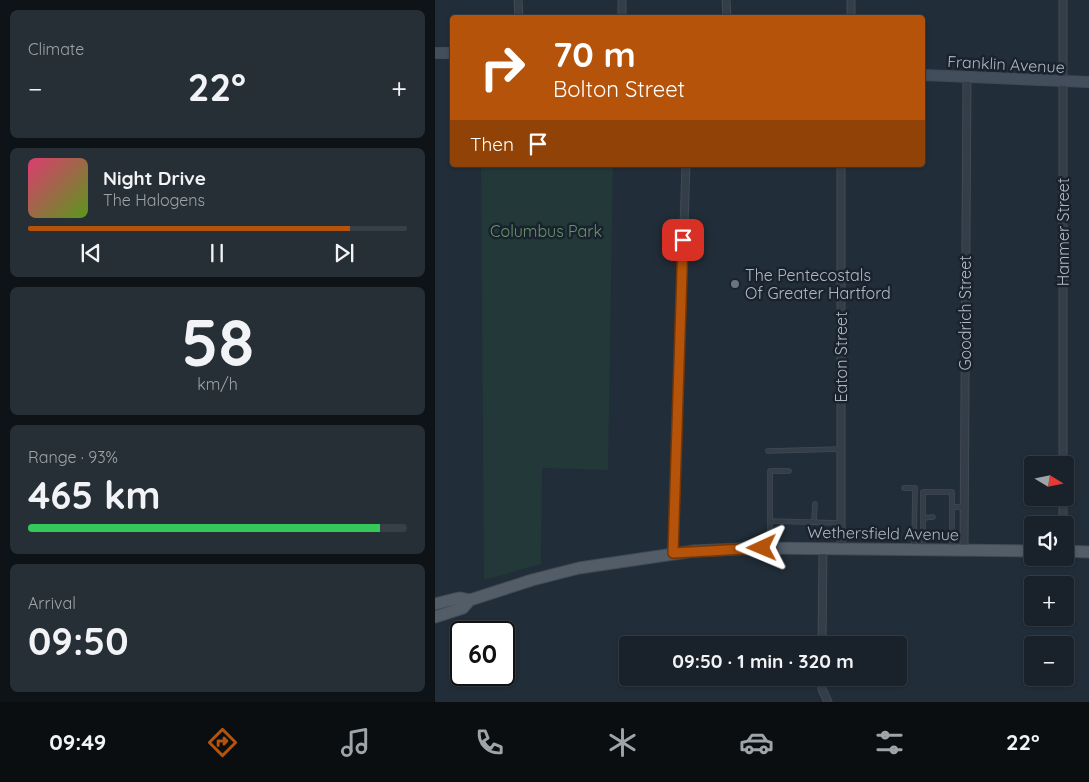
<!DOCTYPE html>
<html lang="en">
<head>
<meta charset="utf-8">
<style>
	:root { --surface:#19222a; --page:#262f36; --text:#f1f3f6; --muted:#9fa4a8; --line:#373f47; --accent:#b45309 }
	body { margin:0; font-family:Quicksand,sans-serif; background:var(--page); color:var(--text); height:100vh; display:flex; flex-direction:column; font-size:19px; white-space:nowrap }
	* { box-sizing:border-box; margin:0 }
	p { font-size:16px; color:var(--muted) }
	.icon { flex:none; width:28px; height:28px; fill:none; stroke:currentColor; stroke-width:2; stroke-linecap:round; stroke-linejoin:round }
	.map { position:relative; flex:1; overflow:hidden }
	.sheet { display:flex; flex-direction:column; gap:10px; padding:10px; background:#0e1317; width:435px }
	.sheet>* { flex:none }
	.top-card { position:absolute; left:15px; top:15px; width:475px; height:152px; border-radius:5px; box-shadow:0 1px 4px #0004,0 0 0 1px var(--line); background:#b45309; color:#fff; overflow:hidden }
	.needle { width:32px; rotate:100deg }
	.fabs { position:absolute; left:589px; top:456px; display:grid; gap:10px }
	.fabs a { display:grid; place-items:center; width:50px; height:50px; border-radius:5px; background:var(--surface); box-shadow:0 1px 4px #0004,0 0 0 1px var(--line); font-size:25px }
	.speed { position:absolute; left:15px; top:621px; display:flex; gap:10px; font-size:25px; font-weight:700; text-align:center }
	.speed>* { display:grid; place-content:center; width:65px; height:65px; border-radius:50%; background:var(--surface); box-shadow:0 1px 4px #0004,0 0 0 1px var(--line); line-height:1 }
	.speed .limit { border:2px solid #111; border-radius:8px; background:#fff; color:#111 }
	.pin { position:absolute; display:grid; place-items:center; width:42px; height:42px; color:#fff; margin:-21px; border-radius:10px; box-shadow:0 2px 8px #0006 }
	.me { position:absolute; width:55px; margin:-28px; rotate:269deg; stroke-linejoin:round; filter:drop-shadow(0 0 4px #0008) }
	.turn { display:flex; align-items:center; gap:18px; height:105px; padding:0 20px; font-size:22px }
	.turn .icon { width:65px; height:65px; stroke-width:2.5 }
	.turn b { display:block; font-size:35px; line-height:42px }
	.then { display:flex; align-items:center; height:48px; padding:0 20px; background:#0003; gap:10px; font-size:19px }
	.big { font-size:38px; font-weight:700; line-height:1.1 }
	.sheet .tile { flex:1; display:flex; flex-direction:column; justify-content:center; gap:8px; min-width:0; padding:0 18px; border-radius:8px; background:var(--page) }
	.sheet .dial { align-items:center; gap:0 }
	.dial b { font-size:65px; line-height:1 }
	.song { display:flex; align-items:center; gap:15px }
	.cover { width:60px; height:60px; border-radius:8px; background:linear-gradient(135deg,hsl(340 70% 55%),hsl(90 70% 35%)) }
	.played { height:5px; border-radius:2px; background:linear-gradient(90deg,var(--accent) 85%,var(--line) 85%) }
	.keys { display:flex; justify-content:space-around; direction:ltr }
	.heat { display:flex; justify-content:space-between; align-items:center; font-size:28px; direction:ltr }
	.charge { height:8px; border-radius:4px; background:linear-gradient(90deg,#34c759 93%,var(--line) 0) }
	.trip { position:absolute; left:184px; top:636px; width:288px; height:50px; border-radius:5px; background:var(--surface); box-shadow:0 1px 4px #0004,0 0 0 1px var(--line); font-weight:700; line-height:50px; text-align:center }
	.menu { display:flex; height:80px; justify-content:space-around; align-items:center; background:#0a0e11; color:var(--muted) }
	.menu .icon { width:35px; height:35px }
	.menu .current { color:var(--accent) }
	.menu b { font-size:22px; color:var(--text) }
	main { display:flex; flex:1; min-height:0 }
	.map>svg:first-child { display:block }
	.green { fill:#233839 }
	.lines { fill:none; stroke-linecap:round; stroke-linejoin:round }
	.lane-casing { stroke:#414a55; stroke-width:5.5 }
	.street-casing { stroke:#414a55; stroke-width:9 }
	.secondary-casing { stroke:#414a55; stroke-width:12 }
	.primary-casing { stroke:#414a55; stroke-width:13 }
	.lane { stroke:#343e48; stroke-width:4 }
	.street { stroke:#343e48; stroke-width:7 }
	.secondary { stroke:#424e5b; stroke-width:10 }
	.primary { stroke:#525d68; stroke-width:11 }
	.route-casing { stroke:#753606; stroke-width:12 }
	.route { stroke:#b45309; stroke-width:9 }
	.worship-dot { fill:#6b7280; stroke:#1a232d; stroke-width:2 }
	.labels { text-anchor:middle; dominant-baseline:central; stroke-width:5; stroke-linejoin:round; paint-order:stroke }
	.street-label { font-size:16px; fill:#afb9c5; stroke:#1a232d }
	.park-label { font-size:16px; fill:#67956d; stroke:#1a232d }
	.poi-label { font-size:16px; fill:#afb9c5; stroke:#1a232d; text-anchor:start }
</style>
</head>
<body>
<main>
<section class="sheet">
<div class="tile"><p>Climate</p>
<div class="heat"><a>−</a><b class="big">22°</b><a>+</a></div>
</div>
<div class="tile">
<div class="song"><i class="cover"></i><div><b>Night Drive</b><p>The Halogens</p></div></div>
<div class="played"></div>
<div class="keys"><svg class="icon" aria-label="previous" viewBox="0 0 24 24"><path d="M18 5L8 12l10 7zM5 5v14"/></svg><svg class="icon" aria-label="pause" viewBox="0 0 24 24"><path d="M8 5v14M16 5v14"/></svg><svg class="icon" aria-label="next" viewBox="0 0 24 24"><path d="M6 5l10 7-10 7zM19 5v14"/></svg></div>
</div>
<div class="tile dial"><b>58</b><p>km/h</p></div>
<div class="tile"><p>Range · 93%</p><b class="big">465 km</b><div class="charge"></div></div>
<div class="tile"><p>Arrival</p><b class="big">09:50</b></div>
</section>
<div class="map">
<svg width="654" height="702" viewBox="0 0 654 702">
	<rect width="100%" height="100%" fill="#212d38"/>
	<!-- green -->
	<path class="green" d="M 46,165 L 178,165 L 173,470 L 107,468 L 106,564 L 49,580 Z"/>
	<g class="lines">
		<defs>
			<path id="lane" d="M 333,451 L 406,449
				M 469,488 L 480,488 L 479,547
				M 488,518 L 498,517
				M 335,521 L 406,523
				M 379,522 L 380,504
				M 488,534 L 488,492 L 517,492 L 517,507
				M 517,534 L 517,549
				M 335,546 L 335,471 L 354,471
				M 489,549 L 488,534 L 517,534 L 517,507 L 529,507"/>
			<path id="street" d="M 83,0 L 84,18
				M 187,0 L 187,18
				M 291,0 L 292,18
				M 416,0 L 416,18
				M 406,165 L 406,549
				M 628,465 L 628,0
				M 628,498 L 628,525
				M 529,550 L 532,77
				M 238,553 L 251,165
				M 387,645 L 388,549
				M 387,678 L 387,689 L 393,702"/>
			<path id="secondary" d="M 0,53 L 18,53
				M 488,75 L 654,82"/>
			<path id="primary" d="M 630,551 L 654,552
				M 0,604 L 24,598 L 35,600 L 97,580 L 144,568 L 259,551 L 328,548 L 598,551
				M 0,617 L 28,608 L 35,600"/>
		</defs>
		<!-- lane casing -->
		<use href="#lane" class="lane-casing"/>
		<!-- street casing -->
		<use href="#street" class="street-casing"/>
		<!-- secondary casing -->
		<use href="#secondary" class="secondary-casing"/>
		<!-- primary casing -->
		<use href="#primary" class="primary-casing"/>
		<!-- lane -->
		<use href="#lane" class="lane"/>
		<!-- street -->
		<use href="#street" class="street"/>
		<!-- secondary -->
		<use href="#secondary" class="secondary"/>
		<!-- primary -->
		<use href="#primary" class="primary"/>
	</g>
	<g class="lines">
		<defs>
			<path id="route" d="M 248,240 L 238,553 L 327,548"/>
		</defs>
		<!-- route casing -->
		<use href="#route" class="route-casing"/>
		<!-- route -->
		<use href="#route" class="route"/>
	</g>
	<!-- markers -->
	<circle class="worship-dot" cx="300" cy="284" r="5"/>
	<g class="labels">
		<!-- street labels -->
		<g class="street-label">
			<text transform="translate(571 64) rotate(3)">Franklin Avenue</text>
			<text transform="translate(628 232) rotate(-90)">Hanmer Street</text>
			<text transform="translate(530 313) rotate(-90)">Goodrich Street</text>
			<text transform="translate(406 357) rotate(-90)">Eaton Street</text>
			<text transform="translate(448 533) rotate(1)">Wethersfield Avenue</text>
		</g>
		<!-- park labels -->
		<g class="park-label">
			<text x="111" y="231">Columbus Park</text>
		</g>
		<!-- poi labels -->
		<g class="poi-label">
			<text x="310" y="275">The Pentecostals<tspan x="310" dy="18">Of Greater Hartford</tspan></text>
		</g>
	</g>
</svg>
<div class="fabs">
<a><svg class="needle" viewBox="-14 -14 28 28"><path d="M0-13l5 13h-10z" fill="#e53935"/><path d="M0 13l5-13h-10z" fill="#9fa4a8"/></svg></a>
<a><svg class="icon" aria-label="sound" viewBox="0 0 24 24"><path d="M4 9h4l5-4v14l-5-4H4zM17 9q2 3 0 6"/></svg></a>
<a>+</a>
<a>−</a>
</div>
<div class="speed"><div class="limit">60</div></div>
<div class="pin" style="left:248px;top:240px;background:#d93025"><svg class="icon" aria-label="arrive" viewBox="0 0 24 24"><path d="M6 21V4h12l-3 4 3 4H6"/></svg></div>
<svg class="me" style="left:327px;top:548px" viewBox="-20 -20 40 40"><path d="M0-17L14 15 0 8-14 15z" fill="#b45309" stroke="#fff" stroke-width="4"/></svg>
<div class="trip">09:50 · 1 min · 320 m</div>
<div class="top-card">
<div class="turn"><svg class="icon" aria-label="right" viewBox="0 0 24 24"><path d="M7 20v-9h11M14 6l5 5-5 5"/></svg><div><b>70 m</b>Bolton Street</div></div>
<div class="then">Then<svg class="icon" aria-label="arrive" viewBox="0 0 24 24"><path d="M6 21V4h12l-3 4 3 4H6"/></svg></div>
</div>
</div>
</main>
<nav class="menu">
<b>09:49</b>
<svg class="icon current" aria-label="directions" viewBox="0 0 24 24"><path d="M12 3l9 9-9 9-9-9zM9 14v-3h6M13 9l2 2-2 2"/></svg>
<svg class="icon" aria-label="music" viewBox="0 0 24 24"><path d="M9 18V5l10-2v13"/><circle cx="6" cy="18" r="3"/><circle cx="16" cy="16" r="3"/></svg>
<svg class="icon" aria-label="phone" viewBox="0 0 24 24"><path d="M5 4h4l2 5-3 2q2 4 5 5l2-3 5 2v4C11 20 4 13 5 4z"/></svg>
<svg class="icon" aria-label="climate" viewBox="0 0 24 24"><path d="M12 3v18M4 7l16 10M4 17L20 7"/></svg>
<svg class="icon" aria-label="car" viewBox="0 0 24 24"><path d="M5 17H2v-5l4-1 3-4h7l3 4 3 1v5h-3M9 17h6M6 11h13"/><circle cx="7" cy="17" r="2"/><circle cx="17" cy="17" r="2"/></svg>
<svg class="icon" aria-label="filters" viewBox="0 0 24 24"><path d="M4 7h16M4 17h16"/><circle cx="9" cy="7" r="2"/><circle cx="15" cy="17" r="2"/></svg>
<b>22°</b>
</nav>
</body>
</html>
